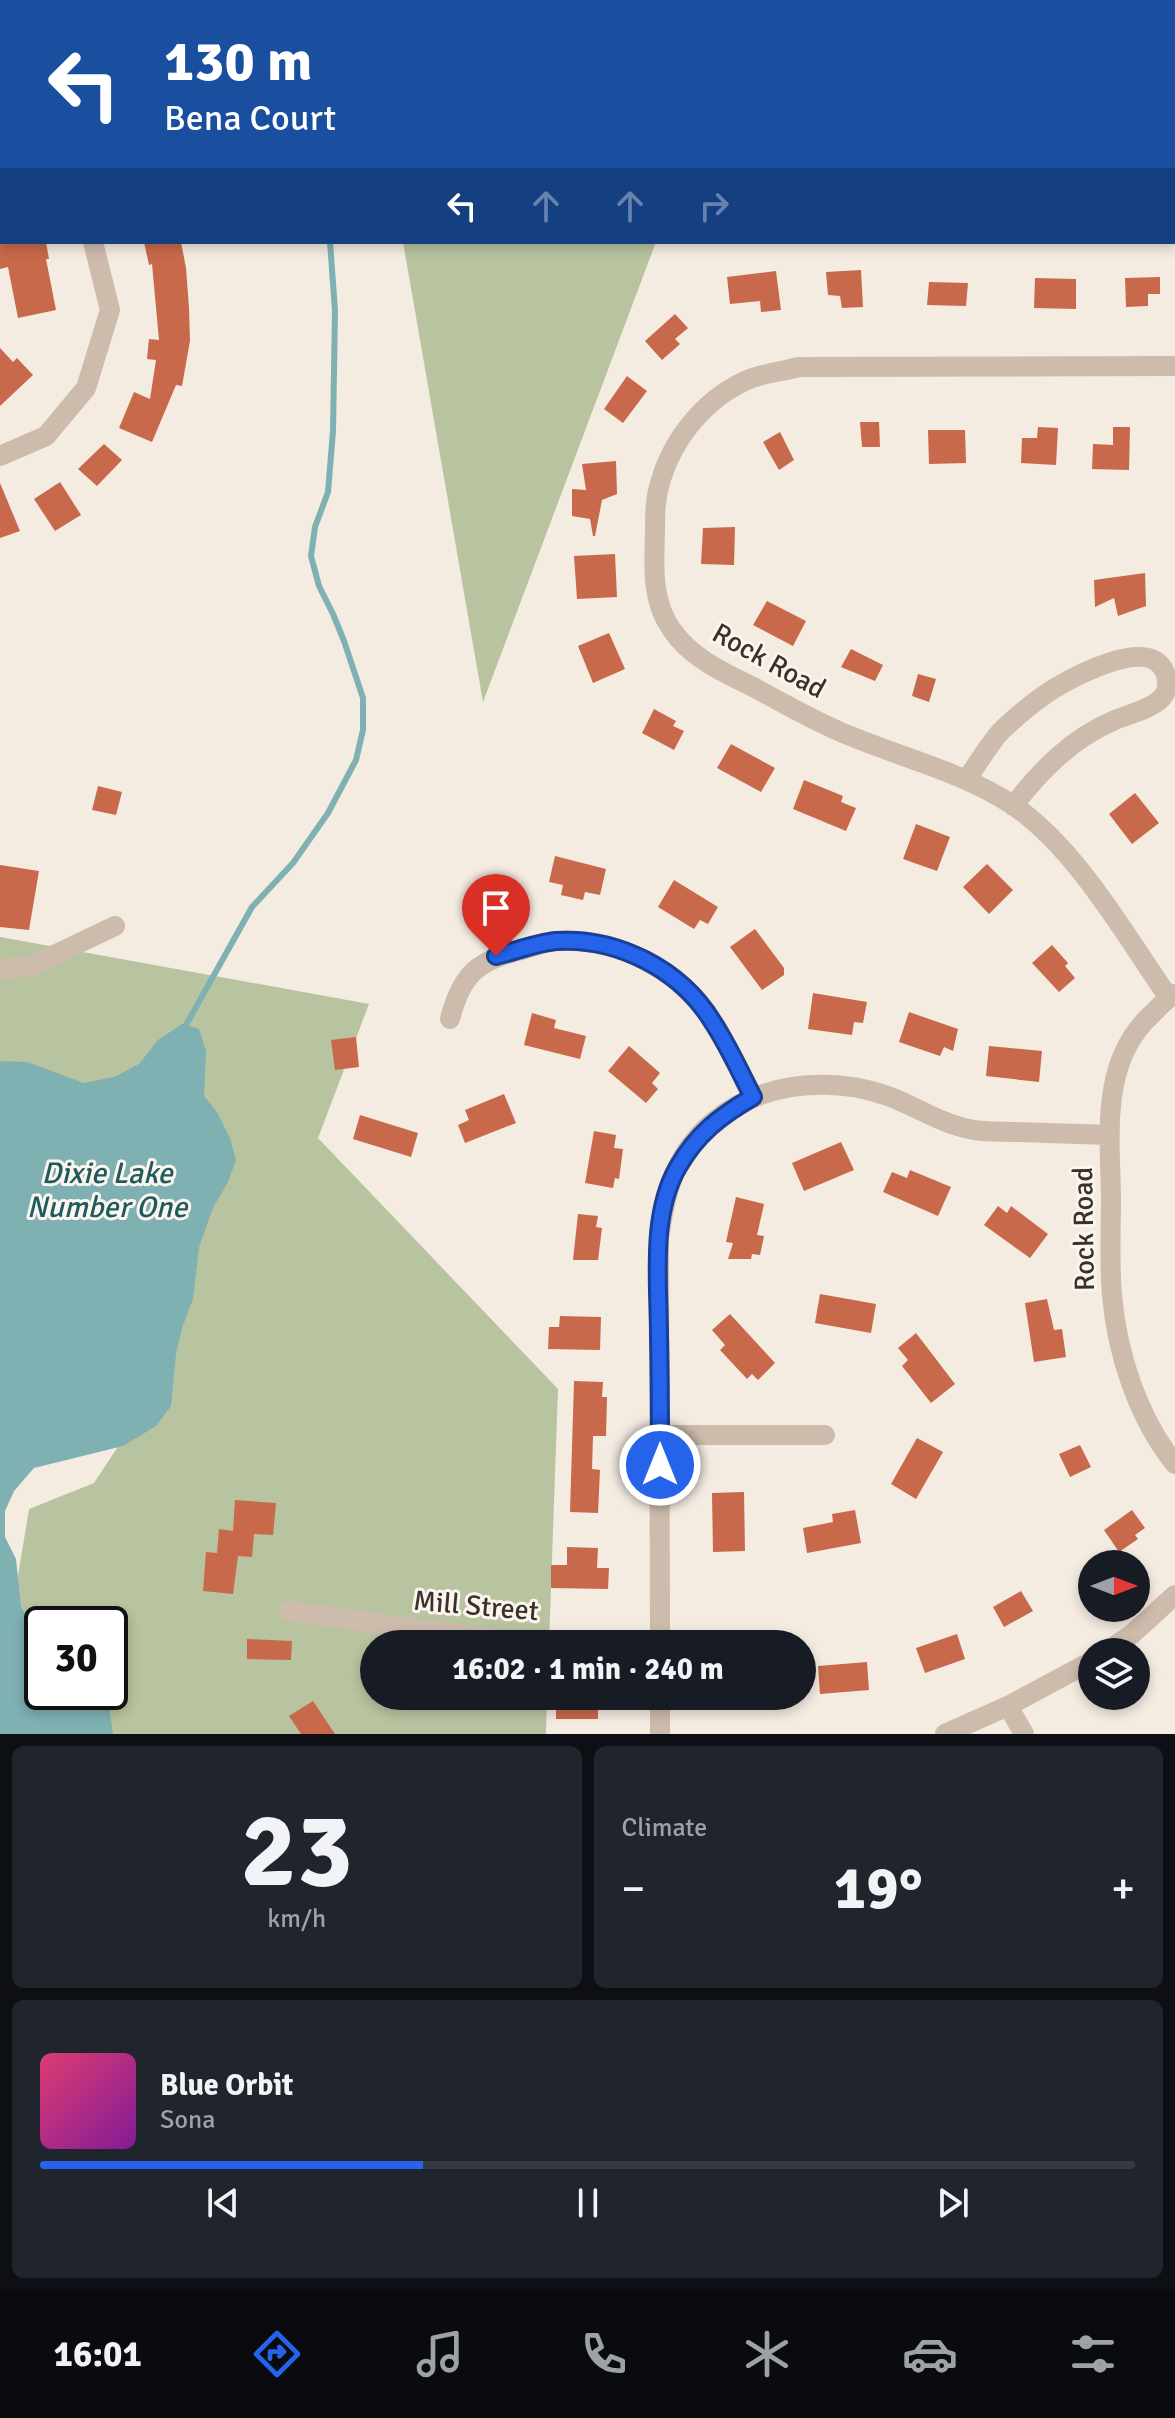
<!DOCTYPE html>
<html lang="en">
<head>
<meta charset="utf-8">
<style>
	:root { --surface:#171b24; --page:#20242c; --text:#f1f3f6; --muted:#9ea1a6; --line:#363941; --accent:#2563eb }
	body { margin:0; font-family:Signika,sans-serif; background:var(--page); color:var(--text); height:100vh; display:flex; flex-direction:column; font-size:30px; white-space:nowrap }
	* { box-sizing:border-box; margin:0 }
	p { font-size:26px; color:var(--muted) }
	.icon { flex:none; width:44px; height:44px; fill:none; stroke:currentColor; stroke-width:2; stroke-linecap:round; stroke-linejoin:round }
	.map { position:relative; height:1734px; overflow:hidden }
	.side { display:flex; flex-direction:column; gap:12px; padding:12px; background:#0d0f14; flex:1 }
	.side>* { flex:none }
	.banner { position:absolute; left:0px; top:0px; width:1176px; height:244px; box-shadow:0 4px 12px #0003; background:#1a4fa0; color:#fff; overflow:hidden }
	.needle { width:52px; rotate:90deg }
	.buttons { position:absolute; left:1078px; top:1550px; display:grid; gap:16px }
	.buttons a { display:grid; place-items:center; width:72px; height:72px; border-radius:50%; background:var(--surface); box-shadow:0 4px 12px #0003; font-size:40px }
	.speed { position:absolute; left:24px; top:1606px; display:flex; gap:16px; font-size:40px; font-weight:700; text-align:center }
	.speed>* { display:grid; place-content:center; width:104px; height:104px; border-radius:50%; background:var(--surface); box-shadow:0 4px 12px #0003; line-height:1 }
	.speed .limit { border:4px solid #111; border-radius:12px; background:#fff; color:#111 }
	.pin { position:absolute; display:grid; place-items:center; width:68px; height:68px; color:#fff; margin:-82px -34px; border-radius:50% 50% 50% 0; rotate:-45deg; box-shadow:0 0 8px #0007 }
	.pin .icon { rotate:45deg }
	.me { position:absolute; width:88px; margin:-44px; rotate:0deg; stroke-linejoin:round; filter:drop-shadow(0 0 6px #0008) }
	.turn { display:flex; align-items:center; gap:28px; height:168px; padding:0 32px; font-size:36px }
	.turn .icon { width:104px; height:104px; stroke-width:2.5 }
	.turn b { display:block; font-size:56px; line-height:68px }
	.lanes { display:flex; align-items:center; height:76px; padding:0 32px; background:#0003; justify-content:center; gap:40px; direction:ltr }
	.lanes .off { opacity:.35 }
	.big { font-size:60px; font-weight:700; line-height:1.1 }
	.side .card { flex:1; display:flex; flex-direction:column; justify-content:center; gap:12px; min-width:0; padding:0 28px; border-radius:12px; background:var(--page) }
	.side .dial { align-items:center; gap:0 }
	.dial b { font-size:104px; line-height:1 }
	.song { display:flex; align-items:center; gap:24px }
	.cover { width:96px; height:96px; border-radius:12px; background:linear-gradient(135deg,hsl(340 70% 55%),hsl(290 70% 35%)) }
	.played { height:8px; border-radius:4px; background:linear-gradient(90deg,var(--accent) 35%,var(--line) 35%) }
	.keys { display:flex; justify-content:space-around; direction:ltr }
	.heat { display:flex; justify-content:space-between; align-items:center; font-size:44px; direction:ltr }
	.side .tiles { flex:1; display:grid; gap:12px; grid-template-columns:1fr 1fr }
	.card:last-child { grid-column:span 2 }
	.trip { position:absolute; left:360px; top:1630px; width:456px; height:80px; border-radius:40px; background:var(--surface); box-shadow:0 4px 12px #0003; font-weight:700; line-height:80px; text-align:center }
	.tab-bar { display:flex; height:128px; justify-content:space-around; align-items:center; background:#090b0e; color:var(--muted) }
	.tab-bar .icon { width:56px; height:56px }
	.tab-bar .selected { color:var(--accent) }
	.tab-bar b { font-size:36px; color:var(--text) }
	.map>svg:first-child { display:block }
	.green { fill:#b8c4a0 }
	.water { fill:#7fb0b2 }
	.lines { fill:none; stroke-linecap:round; stroke-linejoin:round }
	.stream { stroke:#7fb0b2; stroke-width:6 }
	.building { fill:#c8694b }
	.minor { stroke:#cdbbac; stroke-width:20 }
	.route-casing { stroke:#184099; stroke-width:20 }
	.route { stroke:#2563eb; stroke-width:14 }
	.labels { text-anchor:middle; dominant-baseline:central; stroke-width:6; stroke-linejoin:round; paint-order:stroke }
	.street-label { font-size:28px; fill:#3b302b; stroke:#fbf5ee }
	.water-label { font-size:30px; font-style:italic; fill:#1f5a5e; stroke:#fbf5ee }
</style>
</head>
<body>
<div class="map">
<svg width="1175" height="1734" viewBox="0 0 1175 1734">
	<rect width="100%" height="100%" fill="#f4ebe1"/>
	<!-- green -->
	<path class="green" d="M 362,0 L 669,0 L 669,2 L 362,2 Z
		M 403,242 L 656,242 L 483,702 Z
		M 0,937 L 369,1004 L 318,1138 L 558,1389 L 549,1644 L 374,1644 L 374,1696 L 547,1696 L 546,1734 L 92,1734 L 58,1692 L 110,1692 L 110,1624 L 42,1624 L 29,1655 L 16,1588 L 29,1509 L 94,1483 L 146,1404 L 0,1073 Z"/>
	<!-- water -->
	<path class="water" d="M 182,1024 L 199,1029 L 206,1051 L 204,1096 L 217,1112 L 230,1138 L 236,1160 L 228,1182 L 213,1208 L 199,1247 L 193,1299 L 182,1328 L 176,1354 L 171,1406 L 156,1426 L 123,1446 L 34,1468 L 14,1491 L 5,1511 L 5,1537 L 16,1559 L 21,1607 L 25,1614 L 43,1624 L 42,1692 L 107,1692 L 113,1734 L 0,1734 L 0,1061 L 27,1062 L 84,1083 L 114,1077 L 139,1064 L 158,1040 Z"/>
	<g class="lines">
		<!-- stream -->
		<path class="stream" d="M 265,0 L 266,2
			M 186,1025 L 252,907 L 293,863 L 328,813 L 356,760 L 363,730 L 363,698 L 344,641 L 333,614 L 319,586 L 311,556 L 315,527 L 328,492 L 333,431 L 335,311 L 330,242"/>
	</g>
	<!-- building -->
	<path class="building" d="M 0,242 L 46,242 L 49,259 L 46,259 L 56,310 L 18,318 L 8,267 L 0,269 Z
		M 144,242 L 181,242 L 186,268 L 189,308 L 190,341 L 182,386 L 176,385 L 152,442 L 119,428 L 134,392 L 150,399 L 156,360 L 147,359 L 149,339 L 159,340 L 152,264 L 149,265 Z
		M 861,270 L 863,307 L 842,308 L 840,296 L 828,295 L 826,272 Z
		M 776,271 L 781,310 L 761,312 L 760,301 L 730,304 L 727,277 Z
		M 1160,277 L 1160,294 L 1148,294 L 1148,306 L 1126,307 L 1125,278 Z
		M 1035,278 L 1076,279 L 1076,309 L 1034,308 Z
		M 929,282 L 968,283 L 966,306 L 927,305 Z
		M 675,314 L 688,328 L 675,339 L 680,344 L 662,360 L 645,341 Z
		M 0,348 L 13,362 L 17,358 L 33,375 L 0,406 Z
		M 627,376 L 647,391 L 623,423 L 604,409 Z
		M 860,422 L 879,422 L 880,447 L 862,447 Z
		M 1038,427 L 1058,428 L 1056,465 L 1021,463 L 1022,438 L 1037,438 Z
		M 1113,427 L 1130,427 L 1129,470 L 1092,469 L 1093,444 L 1113,445 Z
		M 928,430 L 965,430 L 966,463 L 929,464 Z
		M 780,432 L 794,460 L 779,470 L 763,442 Z
		M 104,444 L 122,460 L 97,486 L 78,469 Z
		M 616,461 L 617,494 L 602,500 L 595,536 L 593,536 L 590,519 L 572,516 L 572,489 L 586,490 L 582,464 Z
		M 60,482 L 81,515 L 55,531 L 34,499 Z
		M 0,483 L 20,531 L 0,538 Z
		M 735,527 L 734,565 L 701,564 L 703,528 Z
		M 615,554 L 617,597 L 577,599 L 574,556 Z
		M 1145,573 L 1146,606 L 1118,616 L 1114,598 L 1095,607 L 1094,580 Z
		M 767,601 L 806,621 L 793,646 L 753,625 Z
		M 609,633 L 625,669 L 593,683 L 578,646 Z
		M 851,649 L 883,665 L 875,681 L 841,667 Z
		M 918,674 L 936,679 L 929,702 L 912,696 Z
		M 654,709 L 676,721 L 673,726 L 684,731 L 674,750 L 642,733 Z
		M 731,744 L 775,768 L 761,792 L 717,768 Z
		M 804,780 L 843,796 L 841,802 L 856,808 L 846,831 L 793,809 Z
		M 98,786 L 122,792 L 116,815 L 92,810 Z
		M 1135,793 L 1159,823 L 1132,844 L 1109,814 Z
		M 916,824 L 950,837 L 937,871 L 903,859 Z
		M 555,856 L 606,869 L 600,895 L 585,892 L 583,900 L 561,895 L 563,885 L 549,882 Z
		M 987,864 L 1013,890 L 989,914 L 963,887 Z
		M 0,865 L 39,871 L 29,930 L 0,927 Z
		M 674,880 L 718,907 L 708,924 L 700,920 L 694,929 L 658,907 Z
		M 755,929 L 784,968 L 784,975 L 762,990 L 730,947 Z
		M 1052,945 L 1068,963 L 1065,966 L 1075,978 L 1059,992 L 1032,963 Z
		M 813,993 L 867,1002 L 863,1023 L 854,1022 L 852,1035 L 808,1029 Z
		M 909,1012 L 958,1029 L 953,1051 L 944,1047 L 940,1056 L 899,1042 Z
		M 532,1013 L 556,1020 L 554,1028 L 586,1036 L 580,1059 L 524,1045 Z
		M 356,1037 L 359,1067 L 335,1070 L 331,1040 Z
		M 629,1046 L 660,1073 L 652,1083 L 658,1089 L 646,1103 L 608,1071 Z
		M 989,1046 L 1042,1051 L 1039,1082 L 986,1076 Z
		M 504,1094 L 516,1123 L 465,1143 L 458,1125 L 469,1120 L 465,1110 Z
		M 360,1115 L 418,1133 L 411,1157 L 353,1139 Z
		M 594,1131 L 616,1135 L 614,1148 L 623,1149 L 619,1179 L 615,1178 L 613,1188 L 585,1183 Z
		M 841,1142 L 854,1170 L 804,1191 L 792,1163 Z
		M 910,1170 L 951,1187 L 938,1216 L 883,1192 L 892,1172 L 907,1178 Z
		M 736,1197 L 764,1204 L 757,1235 L 764,1236 L 760,1255 L 752,1254 L 751,1259 L 728,1259 L 733,1243 L 726,1242 Z
		M 998,1206 L 1007,1213 L 1011,1206 L 1048,1234 L 1030,1258 L 984,1225 Z
		M 578,1214 L 598,1216 L 596,1227 L 602,1228 L 598,1260 L 573,1260 Z
		M 820,1294 L 876,1304 L 871,1333 L 815,1323 Z
		M 1047,1299 L 1054,1330 L 1062,1329 L 1066,1357 L 1034,1362 L 1025,1303 Z
		M 730,1314 L 775,1363 L 758,1380 L 752,1374 L 747,1379 L 720,1350 L 725,1345 L 712,1330 Z
		M 560,1316 L 601,1317 L 600,1350 L 548,1349 L 549,1327 L 559,1327 Z
		M 916,1333 L 955,1384 L 931,1403 L 902,1366 L 908,1360 L 898,1348 Z
		M 574,1381 L 603,1382 L 602,1397 L 607,1397 L 606,1436 L 593,1436 L 592,1469 L 600,1470 L 598,1513 L 570,1512 Z
		M 917,1438 L 943,1452 L 916,1499 L 891,1484 Z
		M 1080,1445 L 1091,1467 L 1070,1477 L 1059,1454 Z
		M 744,1492 L 745,1551 L 713,1552 L 712,1493 Z
		M 235,1500 L 276,1503 L 273,1535 L 254,1534 L 252,1557 L 238,1556 L 233,1594 L 203,1591 L 206,1552 L 217,1553 L 219,1529 L 233,1531 Z
		M 855,1510 L 861,1543 L 807,1553 L 803,1528 L 833,1522 L 832,1514 Z
		M 1132,1510 L 1145,1528 L 1135,1535 L 1138,1539 L 1119,1552 L 1104,1530 Z
		M 567,1547 L 598,1548 L 597,1568 L 609,1568 L 608,1589 L 551,1588 L 551,1565 L 567,1565 Z
		M 1021,1591 L 1033,1611 L 1004,1627 L 993,1607 Z
		M 957,1634 L 965,1659 L 925,1673 L 916,1648 Z
		M 247,1639 L 292,1641 L 291,1660 L 247,1659 Z
		M 867,1662 L 869,1690 L 820,1694 L 818,1666 Z
		M 556,1696 L 598,1696 L 598,1719 L 556,1719 Z
		M 313,1701 L 335,1734 L 301,1734 L 289,1716 Z"/>
	<g class="lines">
		<!-- minor -->
		<path class="minor" d="M 28,0 L 29,2
			M 1171,0 L 1172,2
			M 0,456 L 46,436 L 86,388 L 110,310 L 93,242
			M 966,780 C 978,764 988,745 1002,730 C 1017,716 1037,699 1055,688 C 1077,675 1143,640 1162,667 C 1168,675 1169,687 1164,695 C 1156,708 1129,714 1115,720 C 1072,738 1041,770 1013,806
			M 0,969 L 29,967 L 115,926
			M 1175,994 C 1166,999 1159,1007 1152,1014 C 1100,1061 1110,1134 1111,1197 C 1111,1229 1109,1263 1112,1295 C 1117,1354 1138,1418 1175,1464
			M 1169,998 C 1125,935 1077,849 1014,806 C 965,773 906,759 853,737 C 819,724 787,705 755,688 C 725,673 692,659 672,630 C 651,601 654,565 655,531 C 655,515 655,499 660,483 C 673,437 707,396 752,378 C 767,373 784,371 799,367 L 1175,366
			M 450,1019 C 462,972 479,960 525,949 C 534,946 545,942 555,941 C 604,937 654,958 689,992 C 718,1019 734,1062 753,1097
			M 660,1435 L 825,1435
			M 289,1611 L 499,1640 L 660,1641
			M 660,1644 L 659,1237 C 663,1214 666,1193 675,1172 C 711,1092 807,1069 885,1095 C 914,1105 939,1123 969,1129 C 985,1133 1003,1131 1018,1132 C 1049,1133 1079,1134 1110,1135
			M 1106,1652 L 1132,1634 L 1175,1595
			M 660,1696 L 660,1734
			M 1008,1706 L 1024,1734
			M 945,1734 L 1008,1706 L 1092,1661"/>
	</g>
	<g class="lines">
		<defs>
			<path id="route" d="M 496,956 C 516,951 536,943 556,941 C 617,937 680,969 712,1021 C 728,1045 740,1072 753,1097 C 720,1116 697,1134 678,1167 C 650,1215 659,1282 659,1336 C 660,1379 660,1422 660,1465"/>
		</defs>
		<!-- route casing -->
		<use href="#route" class="route-casing"/>
		<!-- route -->
		<use href="#route" class="route"/>
	</g>
	<g class="labels">
		<!-- street labels -->
		<g class="street-label">
			<text transform="translate(769 661) rotate(29)">Rock Road</text>
			<text transform="translate(1084 1229) rotate(-91)">Rock Road</text>
			<text transform="translate(476 1606) rotate(5)">Mill Street</text>
		</g>
		<!-- water labels -->
		<g class="water-label">
			<text x="107" y="1173">Dixie Lake<tspan x="107" dy="34">Number One</tspan></text>
		</g>
	</g>
</svg>
<div class="buttons">
<a><svg class="needle" viewBox="-14 -14 28 28"><path d="M0-13l5 13h-10z" fill="#e53935"/><path d="M0 13l5-13h-10z" fill="#9ea1a6"/></svg></a>
<a><svg class="icon" aria-label="layers" viewBox="0 0 24 24"><path d="M12 4l9 5-9 5-9-5zM3 14l9 5 9-5"/></svg></a>
</div>
<div class="speed"><div class="limit">30</div></div>
<div class="pin" style="left:496px;top:956px;background:#d93025"><svg class="icon" aria-label="arrive" viewBox="0 0 24 24"><path d="M6 21V4h12l-3 4 3 4H6"/></svg></div>
<svg class="me" style="left:660px;top:1465px" viewBox="-20 -20 40 40"><circle r="17" fill="#2563eb" stroke="#fff" stroke-width="3"/><path d="M0-11L8 9 0 5-8 9z" fill="#fff"/></svg>
<div class="trip">16:02 · 1 min · 240 m</div>
<div class="banner">
<div class="turn"><svg class="icon" aria-label="left" viewBox="0 0 24 24"><path d="M17 20v-9H6M10 6l-5 5 5 5"/></svg><div><b>130 m</b>Bena Court</div></div>
<div class="lanes"><svg class="icon" aria-label="left" viewBox="0 0 24 24"><path d="M17 20v-9H6M10 6l-5 5 5 5"/></svg><svg class="icon off" aria-label="ahead" viewBox="0 0 24 24"><path d="M12 20V5M6 11l6-6 6 6"/></svg><svg class="icon off" aria-label="ahead" viewBox="0 0 24 24"><path d="M12 20V5M6 11l6-6 6 6"/></svg><svg class="icon off" aria-label="right" viewBox="0 0 24 24"><path d="M7 20v-9h11M14 6l5 5-5 5"/></svg></div>
</div>
</div>
<section class="side">
<div class="tiles">
<div class="card dial"><b>23</b><p>km/h</p></div>
<div class="card"><p>Climate</p>
<div class="heat"><a>−</a><b class="big">19°</b><a>+</a></div>
</div>
<div class="card">
<div class="song"><i class="cover"></i><div><b>Blue Orbit</b><p>Sona</p></div></div>
<div class="played"></div>
<div class="keys"><svg class="icon" aria-label="previous" viewBox="0 0 24 24"><path d="M18 5L8 12l10 7zM5 5v14"/></svg><svg class="icon" aria-label="pause" viewBox="0 0 24 24"><path d="M8 5v14M16 5v14"/></svg><svg class="icon" aria-label="next" viewBox="0 0 24 24"><path d="M6 5l10 7-10 7zM19 5v14"/></svg></div>
</div>
</div>
</section>
<nav class="tab-bar">
<b>16:01</b>
<svg class="icon selected" aria-label="directions" viewBox="0 0 24 24"><path d="M12 3l9 9-9 9-9-9zM9 14v-3h6M13 9l2 2-2 2"/></svg>
<svg class="icon" aria-label="music" viewBox="0 0 24 24"><path d="M9 18V5l10-2v13"/><circle cx="6" cy="18" r="3"/><circle cx="16" cy="16" r="3"/></svg>
<svg class="icon" aria-label="phone" viewBox="0 0 24 24"><path d="M5 4h4l2 5-3 2q2 4 5 5l2-3 5 2v4C11 20 4 13 5 4z"/></svg>
<svg class="icon" aria-label="climate" viewBox="0 0 24 24"><path d="M12 3v18M4 7l16 10M4 17L20 7"/></svg>
<svg class="icon" aria-label="car" viewBox="0 0 24 24"><path d="M5 17H2v-5l4-1 3-4h7l3 4 3 1v5h-3M9 17h6M6 11h13"/><circle cx="7" cy="17" r="2"/><circle cx="17" cy="17" r="2"/></svg>
<svg class="icon" aria-label="filters" viewBox="0 0 24 24"><path d="M4 7h16M4 17h16"/><circle cx="9" cy="7" r="2"/><circle cx="15" cy="17" r="2"/></svg>
</nav>
</body>
</html>
